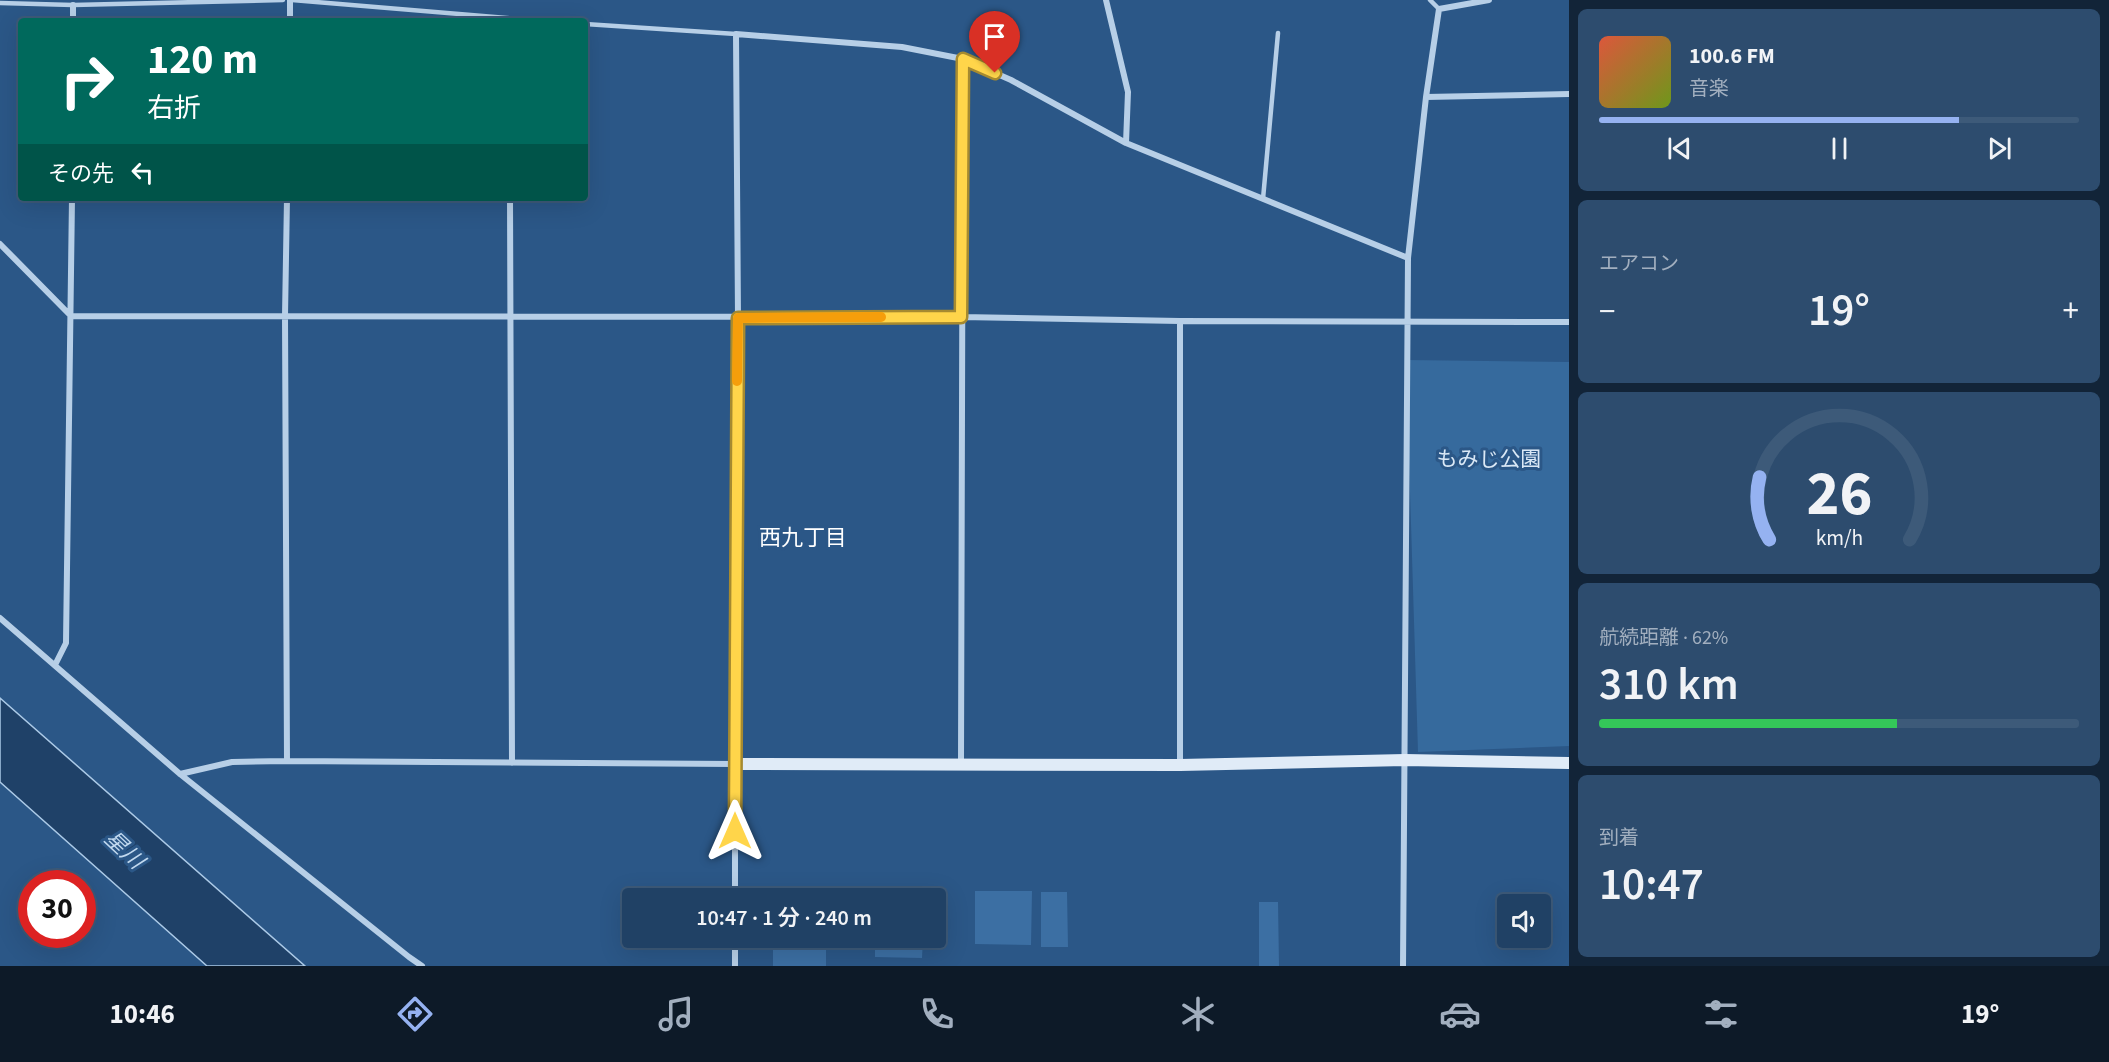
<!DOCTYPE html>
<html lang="ja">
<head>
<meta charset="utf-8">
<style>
	:root { --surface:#204165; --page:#2d4c6e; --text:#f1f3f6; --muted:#a2afbf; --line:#3d5a79; --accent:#95b2f1 }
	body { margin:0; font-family:"Source Sans 3","Noto Sans JP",sans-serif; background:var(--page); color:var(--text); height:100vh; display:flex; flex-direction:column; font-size:22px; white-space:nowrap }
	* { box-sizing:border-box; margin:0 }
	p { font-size:20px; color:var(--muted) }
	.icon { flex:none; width:33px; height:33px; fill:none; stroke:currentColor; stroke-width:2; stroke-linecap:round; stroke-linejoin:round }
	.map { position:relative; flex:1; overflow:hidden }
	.panel { display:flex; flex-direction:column; gap:9px; padding:9px; background:#122438; width:540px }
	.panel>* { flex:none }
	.guide { position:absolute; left:18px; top:18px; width:570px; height:183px; border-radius:6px; box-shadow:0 6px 24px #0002,0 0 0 2px var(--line); background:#00695c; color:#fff; overflow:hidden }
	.controls { position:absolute; left:1497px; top:894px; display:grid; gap:12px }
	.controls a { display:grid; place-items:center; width:54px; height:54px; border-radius:6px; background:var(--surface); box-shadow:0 6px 24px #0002,0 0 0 2px var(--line); font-size:30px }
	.speed { position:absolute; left:18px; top:870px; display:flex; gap:12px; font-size:30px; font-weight:700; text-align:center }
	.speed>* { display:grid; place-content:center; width:78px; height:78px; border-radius:50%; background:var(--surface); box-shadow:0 6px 24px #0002,0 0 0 2px var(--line); line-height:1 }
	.speed .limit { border:9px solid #d22; background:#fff; color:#111 }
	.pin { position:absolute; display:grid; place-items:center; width:51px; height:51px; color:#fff; margin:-62px -26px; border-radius:50% 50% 50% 0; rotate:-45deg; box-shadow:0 0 6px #0007 }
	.pin .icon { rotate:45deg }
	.me { position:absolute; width:66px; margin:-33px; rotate:0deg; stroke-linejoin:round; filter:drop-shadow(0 0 4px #0008) }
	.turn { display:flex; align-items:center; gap:21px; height:126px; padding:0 30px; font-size:27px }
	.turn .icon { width:78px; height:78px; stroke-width:2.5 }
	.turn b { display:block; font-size:42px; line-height:51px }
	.then { display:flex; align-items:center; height:57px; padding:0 30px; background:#0003; gap:12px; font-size:22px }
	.big { font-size:45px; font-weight:600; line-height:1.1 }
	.panel .tile { flex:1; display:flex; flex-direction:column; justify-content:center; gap:9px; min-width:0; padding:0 21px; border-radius:9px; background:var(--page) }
	.panel .dial { align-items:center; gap:0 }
	.dial svg { height:156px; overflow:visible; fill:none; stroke:var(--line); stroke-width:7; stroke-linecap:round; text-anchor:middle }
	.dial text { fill:var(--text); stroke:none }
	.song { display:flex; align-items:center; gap:18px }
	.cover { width:72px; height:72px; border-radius:9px; background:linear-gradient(135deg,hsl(10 70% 55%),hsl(80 70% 35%)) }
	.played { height:6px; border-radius:3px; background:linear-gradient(90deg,var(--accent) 75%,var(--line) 75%) }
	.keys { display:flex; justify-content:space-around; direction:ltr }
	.heat { display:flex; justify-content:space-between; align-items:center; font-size:33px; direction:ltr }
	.charge { height:9px; border-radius:4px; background:linear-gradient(90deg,#34c759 62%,var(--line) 0) }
	.trip { position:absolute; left:622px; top:888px; width:324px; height:60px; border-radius:6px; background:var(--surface); box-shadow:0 6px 24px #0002,0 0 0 2px var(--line); font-weight:600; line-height:60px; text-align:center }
	.tabs { display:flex; height:96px; justify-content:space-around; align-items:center; background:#0d1a28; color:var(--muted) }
	.tabs .icon { width:42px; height:42px }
	.tabs .selected { color:var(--accent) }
	.tabs b { font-size:27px; color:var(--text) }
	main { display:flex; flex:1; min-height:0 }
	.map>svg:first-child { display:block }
	.green { fill:#366a9d }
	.water { fill:#1f4168; stroke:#accae7; stroke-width:1.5 }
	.building { fill:#3c6fa3 }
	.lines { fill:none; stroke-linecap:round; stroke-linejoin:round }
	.lane { stroke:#b7cfe7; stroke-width:4.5 }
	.street { stroke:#b7cfe7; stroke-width:6 }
	.secondary { stroke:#e0ebf7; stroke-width:12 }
	.route-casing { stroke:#a68a30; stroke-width:15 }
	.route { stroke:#ffd54a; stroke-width:10 }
	.slow { stroke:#f59e0b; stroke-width:10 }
	.labels { text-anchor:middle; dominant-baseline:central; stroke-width:6; stroke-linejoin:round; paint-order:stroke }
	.park-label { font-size:21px; fill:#dae8f6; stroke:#2b5787 }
	.neighbourhood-label { font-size:22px; fill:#fff; stroke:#2b5787 }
	.water-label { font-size:22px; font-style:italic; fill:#c2d9ef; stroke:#2b5787 }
</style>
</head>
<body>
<main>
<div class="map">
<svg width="1569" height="966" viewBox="0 0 1569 966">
	<rect width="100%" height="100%" fill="#2b5787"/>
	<!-- green -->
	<path class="green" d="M 1406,360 L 1569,362 L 1569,746 L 1418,752 Z"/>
	<!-- water -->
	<path class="water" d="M 0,698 L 305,966 L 207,966 L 0,782 Z"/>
	<!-- building -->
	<path class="building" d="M 975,891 L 1032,891 L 1031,945 L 975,944 Z
		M 1041,892 L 1067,892 L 1068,947 L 1041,947 Z
		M 875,895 L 924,895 L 924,898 L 875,898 Z
		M 1259,902 L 1278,902 L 1279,966 L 1259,966 Z
		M 773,938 L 826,938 L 826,966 L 773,966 Z
		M 875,938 L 923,938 L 922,958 L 875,957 Z"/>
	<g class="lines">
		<!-- lane -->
		<path class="lane" d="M 292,0 L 542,21
			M 1430,0 L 1439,9
			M 0,3 L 73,5 L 283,0
			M 585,24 L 736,34
			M 1263,199 L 1278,33"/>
		<!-- street -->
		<path class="street" d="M 1106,0 L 1128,92 L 1126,143
			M 507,19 L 507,21
			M 73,21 L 73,5
			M 290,21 L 290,0
			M 1426,97 L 1569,94
			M 510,198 L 512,763
			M 0,244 L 71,316 L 961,317 L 1180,321 L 1569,322
			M 738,318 L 736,34 L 902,47 L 963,59 L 1011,80 L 1126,143 L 1408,258
			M 1180,321 L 1180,765
			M 0,618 L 180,774 L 409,957 L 422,966
			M 55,665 L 66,643 L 72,198
			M 287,761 L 285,316 L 287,198
			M 961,764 L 963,59
			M 180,774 L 232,762 L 287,761 L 735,764 L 735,898
			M 735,966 L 735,938
			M 1403,966 L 1408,258 L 1426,97 L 1439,9 L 1489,0"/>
		<!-- secondary -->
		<path class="secondary" d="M 738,318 L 735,764 L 1180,765 L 1405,760 L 1569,763"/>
	</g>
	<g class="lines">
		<defs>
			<path id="route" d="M 735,831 L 738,318 L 961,317 L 963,59 L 995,73"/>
		</defs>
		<!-- route casing -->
		<use href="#route" class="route-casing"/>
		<!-- route -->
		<use href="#route" class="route"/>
		<!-- slow -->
		<path class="slow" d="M 737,381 L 738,318 L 881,317"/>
	</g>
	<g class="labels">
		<!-- park labels -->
		<g class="park-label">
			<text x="1489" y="459">もみじ公園</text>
		</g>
		<!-- neighbourhood labels -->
		<g class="neighbourhood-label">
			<text x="803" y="538">西九丁目</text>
		</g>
		<!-- water labels -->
		<g class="water-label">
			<text transform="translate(124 850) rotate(43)">星川</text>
		</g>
	</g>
</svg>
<div class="controls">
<a><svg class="icon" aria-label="sound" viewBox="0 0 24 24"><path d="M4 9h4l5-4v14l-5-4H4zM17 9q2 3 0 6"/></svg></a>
</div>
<div class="speed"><div class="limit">30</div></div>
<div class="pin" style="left:995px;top:73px;background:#d93025"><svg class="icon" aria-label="arrive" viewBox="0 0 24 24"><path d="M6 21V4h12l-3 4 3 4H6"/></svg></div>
<svg class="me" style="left:735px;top:831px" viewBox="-20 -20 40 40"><path d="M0-17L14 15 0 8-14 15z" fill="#ffd54a" stroke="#fff" stroke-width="4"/></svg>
<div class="trip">10:47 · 1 分 · 240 m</div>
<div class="guide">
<div class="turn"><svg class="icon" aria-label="right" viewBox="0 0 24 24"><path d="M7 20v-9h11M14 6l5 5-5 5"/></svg><div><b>120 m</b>右折</div></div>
<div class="then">その先<svg class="icon" aria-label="left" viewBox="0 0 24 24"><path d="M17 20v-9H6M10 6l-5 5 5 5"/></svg></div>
</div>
</div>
<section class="panel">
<div class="tile">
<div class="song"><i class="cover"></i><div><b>100.6 FM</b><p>音楽</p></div></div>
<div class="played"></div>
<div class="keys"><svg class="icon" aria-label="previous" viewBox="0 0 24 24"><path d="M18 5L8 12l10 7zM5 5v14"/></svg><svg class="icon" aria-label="pause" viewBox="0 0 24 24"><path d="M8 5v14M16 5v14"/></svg><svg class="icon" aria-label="next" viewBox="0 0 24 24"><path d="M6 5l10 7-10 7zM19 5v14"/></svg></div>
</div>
<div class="tile"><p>エアコン</p>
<div class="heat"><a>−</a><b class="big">19°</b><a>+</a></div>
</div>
<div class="tile dial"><svg viewBox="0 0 100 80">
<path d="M14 69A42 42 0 1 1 86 69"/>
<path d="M14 69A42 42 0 0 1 9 37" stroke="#95b2f1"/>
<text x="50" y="56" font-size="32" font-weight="700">26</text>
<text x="50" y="72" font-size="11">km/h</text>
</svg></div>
<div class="tile"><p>航続距離 · 62%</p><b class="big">310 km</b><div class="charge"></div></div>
<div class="tile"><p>到着</p><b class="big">10:47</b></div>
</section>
</main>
<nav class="tabs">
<b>10:46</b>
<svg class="icon selected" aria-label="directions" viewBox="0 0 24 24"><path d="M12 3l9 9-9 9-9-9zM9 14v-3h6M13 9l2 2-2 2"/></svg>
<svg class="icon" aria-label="music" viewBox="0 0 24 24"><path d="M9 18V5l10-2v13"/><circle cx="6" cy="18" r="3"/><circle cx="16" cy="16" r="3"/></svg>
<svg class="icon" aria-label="phone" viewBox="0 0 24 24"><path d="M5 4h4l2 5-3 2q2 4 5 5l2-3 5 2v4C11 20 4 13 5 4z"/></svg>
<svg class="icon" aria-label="climate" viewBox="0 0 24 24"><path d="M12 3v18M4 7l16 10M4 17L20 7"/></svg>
<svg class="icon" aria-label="car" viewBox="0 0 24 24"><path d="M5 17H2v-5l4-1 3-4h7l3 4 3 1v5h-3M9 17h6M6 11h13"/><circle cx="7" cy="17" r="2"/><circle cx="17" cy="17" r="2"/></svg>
<svg class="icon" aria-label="filters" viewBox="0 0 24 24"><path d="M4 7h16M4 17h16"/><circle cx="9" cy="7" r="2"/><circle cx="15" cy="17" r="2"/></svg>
<b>19°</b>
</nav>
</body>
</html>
